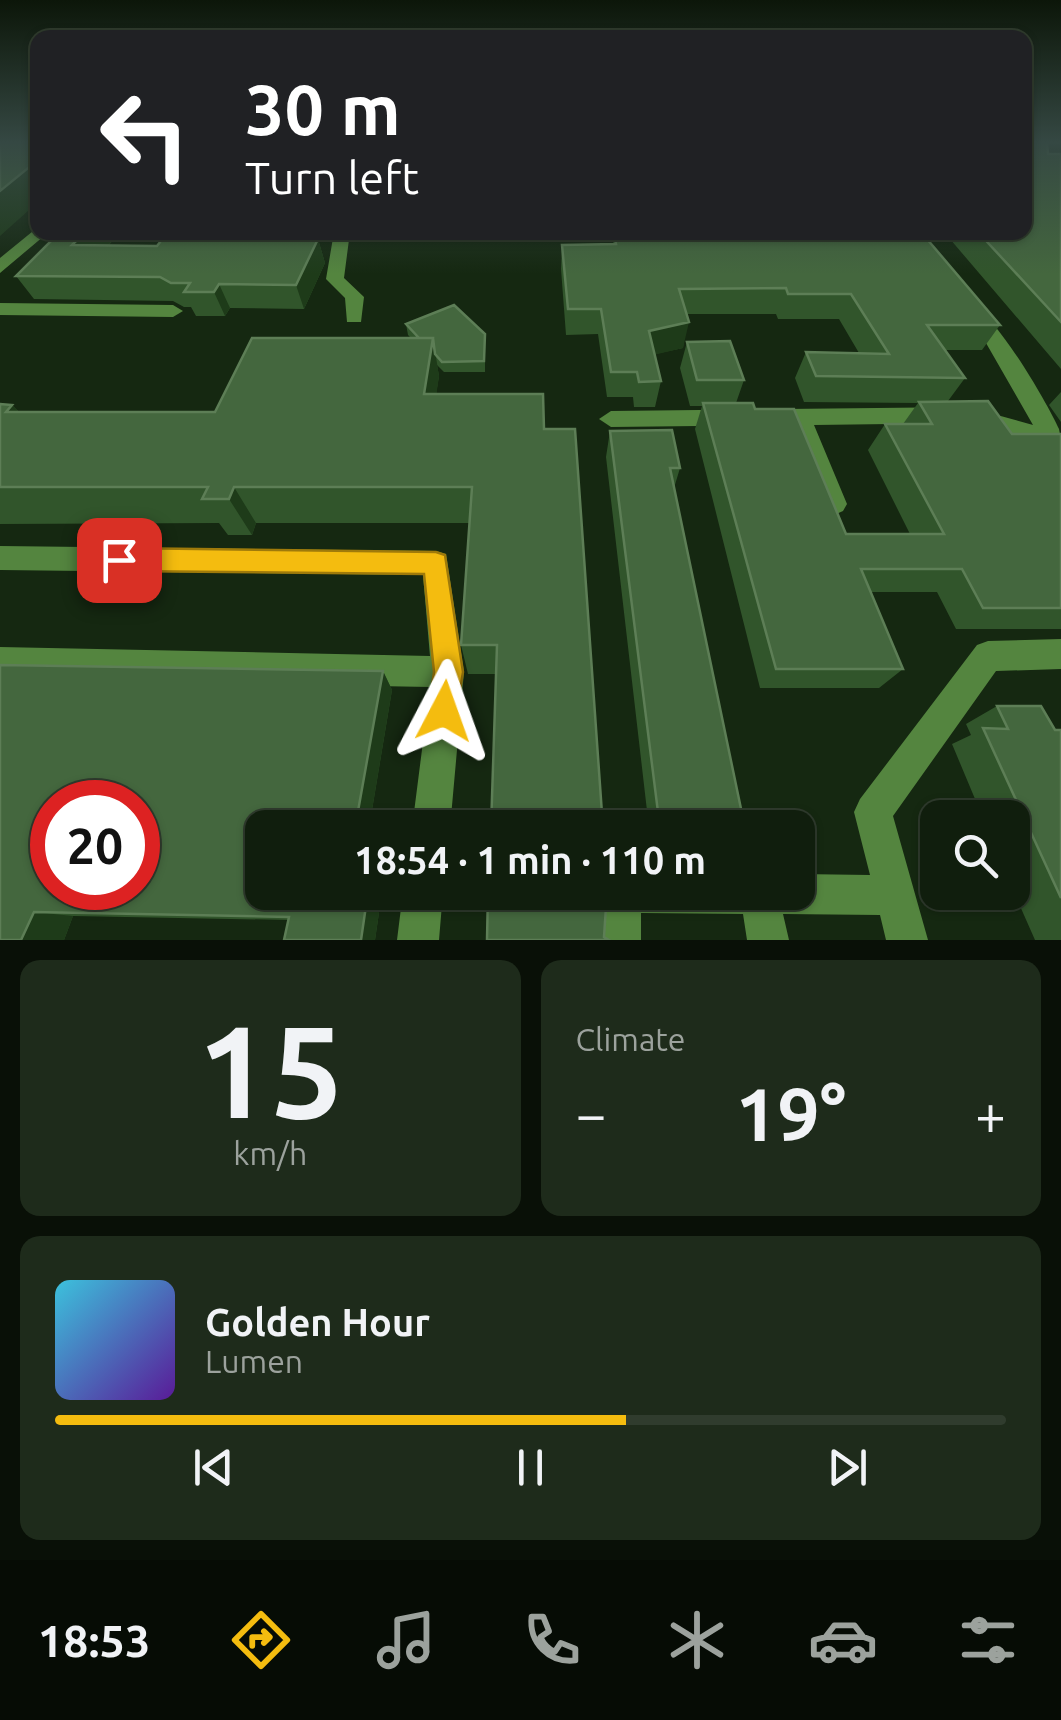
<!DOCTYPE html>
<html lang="en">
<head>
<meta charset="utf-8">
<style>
	:root { --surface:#101e0d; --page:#1e2b1b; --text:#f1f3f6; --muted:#9ca29d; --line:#303c2e; --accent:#f4bc0f }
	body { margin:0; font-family:Ubuntu,sans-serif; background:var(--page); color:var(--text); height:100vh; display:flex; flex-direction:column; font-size:38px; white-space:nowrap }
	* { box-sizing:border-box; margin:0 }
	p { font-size:32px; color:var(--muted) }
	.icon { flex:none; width:55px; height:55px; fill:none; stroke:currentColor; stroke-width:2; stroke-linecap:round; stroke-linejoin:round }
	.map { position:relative; height:940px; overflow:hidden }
	.drawer { display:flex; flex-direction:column; gap:20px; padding:20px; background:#091007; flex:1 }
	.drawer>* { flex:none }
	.guide { position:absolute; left:30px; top:30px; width:1002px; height:210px; border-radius:20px; box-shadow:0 2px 8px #0004,0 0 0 2px var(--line); background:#202124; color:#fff; overflow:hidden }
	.buttons { position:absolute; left:920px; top:800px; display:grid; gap:20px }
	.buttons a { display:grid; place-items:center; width:110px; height:110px; border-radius:20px; background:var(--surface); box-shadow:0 2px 8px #0004,0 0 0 2px var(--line); font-size:50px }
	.speed { position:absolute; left:30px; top:780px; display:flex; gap:20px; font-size:50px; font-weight:700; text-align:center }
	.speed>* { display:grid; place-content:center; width:130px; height:130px; border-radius:50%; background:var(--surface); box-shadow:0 2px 8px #0004,0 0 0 2px var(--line); line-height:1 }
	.speed .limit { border:15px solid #d22; background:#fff; color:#111 }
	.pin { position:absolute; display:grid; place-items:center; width:85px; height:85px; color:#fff; margin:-42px; border-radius:20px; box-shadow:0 5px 15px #0006 }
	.me { position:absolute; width:110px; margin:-55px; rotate:4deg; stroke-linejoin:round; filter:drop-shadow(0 0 8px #0008) }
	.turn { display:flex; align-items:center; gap:35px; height:210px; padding:0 50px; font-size:45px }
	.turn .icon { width:130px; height:130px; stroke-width:2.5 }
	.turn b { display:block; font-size:70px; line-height:85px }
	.big { font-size:75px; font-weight:700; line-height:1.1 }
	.drawer .tile { flex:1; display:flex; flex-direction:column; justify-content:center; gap:15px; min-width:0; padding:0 35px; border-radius:20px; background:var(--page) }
	.drawer .dial { align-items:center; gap:0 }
	.dial b { font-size:130px; line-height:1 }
	.song { display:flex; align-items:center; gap:30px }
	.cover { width:120px; height:120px; border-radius:15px; background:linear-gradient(135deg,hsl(190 70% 55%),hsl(270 70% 35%)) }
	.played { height:10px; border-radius:5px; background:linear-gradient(90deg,var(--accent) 60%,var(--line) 60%) }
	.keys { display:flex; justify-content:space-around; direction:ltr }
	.heat { display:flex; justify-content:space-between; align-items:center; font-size:55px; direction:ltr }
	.drawer .tiles { flex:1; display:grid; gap:20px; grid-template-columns:1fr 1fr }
	.tile:last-child { grid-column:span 2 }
	.trip { position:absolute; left:245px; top:810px; width:570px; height:100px; border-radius:20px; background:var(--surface); box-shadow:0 2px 8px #0004,0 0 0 2px var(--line); font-weight:700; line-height:100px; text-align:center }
	.tabs { display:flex; height:160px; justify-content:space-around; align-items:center; background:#060c05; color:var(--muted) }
	.tabs .icon { width:70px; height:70px }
	.tabs .active { color:var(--accent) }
	.tabs b { font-size:45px; color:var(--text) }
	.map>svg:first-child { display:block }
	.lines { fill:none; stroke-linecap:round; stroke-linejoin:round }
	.minor { fill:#54853f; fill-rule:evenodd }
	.wall { fill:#31552b }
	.shaded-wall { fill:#1e3b19 }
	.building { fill:#44673e; stroke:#5d7e56; stroke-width:2.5; fill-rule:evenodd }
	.route { fill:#f4bc0f; stroke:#9f7a0a; stroke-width:2.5 }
</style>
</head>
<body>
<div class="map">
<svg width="1061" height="940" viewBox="0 0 1061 940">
	<rect width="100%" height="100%" fill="#152811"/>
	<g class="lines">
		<!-- minor -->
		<path class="minor" d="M 38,227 L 38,232 L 46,232 L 44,236 L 0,273 L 0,258 Z
			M 334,232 L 350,232 L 344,278 L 364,297 L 361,322 L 347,322 L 345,298 L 326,279 Z
			M 0,303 L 173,305 L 183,311 L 173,317 L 0,315 Z
			M 971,305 C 995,313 1048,404 1059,429 C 1061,438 1061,451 1061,461 L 1006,432 L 968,423 L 814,425 L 847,504 L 843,511 L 834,515 L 825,511 L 821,504 L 791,425 L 611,427 L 599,419 L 611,411 L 968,407 L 1033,425 L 986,343 L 961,311 Z
			M 0,546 L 436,551 L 446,554 L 464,672 L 450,828 L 412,828 L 430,687 L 0,679 L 0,647 L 430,656 L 423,575 L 0,570 Z
			M 1061,639 L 1061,669 L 996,671 L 893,816 L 928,940 L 886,940 L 880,915 L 783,914 L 789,940 L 747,940 L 743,914 L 641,913 L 641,940 L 599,940 L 599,913 L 607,892 L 798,892 L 798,874 L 870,875 L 854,812 L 860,799 L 977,645 L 988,641 Z
			M 403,892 L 443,892 L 439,940 L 397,940 Z"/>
	</g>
	<!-- wall -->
	<path class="wall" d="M 1048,154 L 1061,154 L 1061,369 L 944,232 L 1025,232 Z
		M 60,232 L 120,232 L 108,246 L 157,246 L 318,239 L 325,263 L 304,309 L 230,308 L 225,316 L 196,316 L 191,307 L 184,307 L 173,301 L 34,299 L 16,276 Z
		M 614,234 L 1000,325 L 982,350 L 945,350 L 965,378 L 948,401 L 1012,434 L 1061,434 L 1061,629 L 956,629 L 937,592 L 871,592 L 903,669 L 879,688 L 760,688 L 695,429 L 702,406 L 690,406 L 680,368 L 687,342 L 744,380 L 736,403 L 755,409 L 846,534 L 910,534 L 868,450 L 885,424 L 903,424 L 918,403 L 804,402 L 795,378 L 806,352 L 859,353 L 839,319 L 778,319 L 776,314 L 687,314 L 683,348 L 655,354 L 661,381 L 655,407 L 634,407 L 633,397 L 607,397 L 598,334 L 566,335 L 561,269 L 562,245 L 613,244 Z
		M 406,324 L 485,334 L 485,372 L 444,372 L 437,365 L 439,376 L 436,394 L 544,429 L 496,674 L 468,674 L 461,645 L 469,523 L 256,523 L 252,535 L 228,535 L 219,523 L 0,524 L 0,404 L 12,405 L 19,412 L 215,412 L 411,338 L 408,335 Z
		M 1061,392 L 1061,422 L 1049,405 Z
		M 610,431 L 680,468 L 674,488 L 745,828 L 649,828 L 606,457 Z
		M 383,671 L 392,690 L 369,828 L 262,828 L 262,892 L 382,892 L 375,940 L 289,920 L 73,916 L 64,940 L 0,940 Z
		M 997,706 L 1055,730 L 1061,730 L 1061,940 L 1035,940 L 1012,888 L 1012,818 L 983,818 L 952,744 L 971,735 L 966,724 Z"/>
	<!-- shaded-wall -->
	<path class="shaded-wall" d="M 38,160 L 38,202 L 0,236 L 0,191 Z
		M 85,232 L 120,232 L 87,269 L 72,245 Z
		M 318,239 L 325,263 L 304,309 L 296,285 Z
		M 219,284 L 230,308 L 225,316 L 214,292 Z
		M 689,322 L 683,348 L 645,357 L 649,331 Z
		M 433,338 L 439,376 L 431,432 L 424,394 Z
		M 12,405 L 47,443 L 6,412 Z
		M 234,487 L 256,523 L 252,535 L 229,499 Z
		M 383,671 L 392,690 L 369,828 L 355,828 Z
		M 368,892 L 382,892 L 375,940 L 361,940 Z
		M 34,912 L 73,916 L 64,940 L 21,940 Z"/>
	<!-- building -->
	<path class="building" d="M 0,142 L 38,142 L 38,145 L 34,148 L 38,148 L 38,160 L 0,191 Z
		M 1025,142 L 1047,142 L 1048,154 L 1061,154 L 1061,322 L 978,232 L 1025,232 Z
		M 60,232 L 85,232 L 72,245 L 157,246 L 164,237 L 318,239 L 296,285 L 219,284 L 214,292 L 184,292 L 190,283 L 171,283 L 160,277 L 16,276 Z
		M 921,232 L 1000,325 L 927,325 L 965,378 L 816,376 L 806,352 L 889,354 L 851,294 L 788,294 L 786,288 L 679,289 L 689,322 L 649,331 L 661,381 L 639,382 L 637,372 L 611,372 L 601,309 L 568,309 L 562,245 L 616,244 L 614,234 Z
		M 454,305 L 485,334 L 484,361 L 442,362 L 435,354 L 433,338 L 419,338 L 406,324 Z
		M 252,338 L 433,338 L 424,394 L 543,394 L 544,429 L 575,429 L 603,828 L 491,828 L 497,645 L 461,645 L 472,487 L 234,487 L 229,499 L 202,499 L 208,487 L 0,487 L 0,404 L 12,405 L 6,412 L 215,412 Z
		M 730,341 L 744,380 L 697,380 L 687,342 Z
		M 988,401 L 1012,434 L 1061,434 L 1061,608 L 983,608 L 962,569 L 861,569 L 903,669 L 776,669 L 703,403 L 753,403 L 755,409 L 794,409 L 846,534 L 944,534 L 885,424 L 932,424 L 919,402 Z
		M 672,430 L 680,468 L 670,468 L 745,828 L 660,828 L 610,431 Z
		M 0,665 L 383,671 L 355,828 L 262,828 L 262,892 L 368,892 L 361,940 L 284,940 L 289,917 L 34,912 L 21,940 L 0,940 ZM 52,802 L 138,802 L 138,888 L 52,888 Z
		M 997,706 L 1041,706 L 1055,730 L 1061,730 L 1061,898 L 983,728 L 1008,729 Z
		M 488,892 L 607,892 L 604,937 L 609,940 L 487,940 Z"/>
	<!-- sky -->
	<linearGradient id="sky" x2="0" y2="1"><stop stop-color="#0c1609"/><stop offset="0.52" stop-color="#354843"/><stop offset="1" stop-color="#354843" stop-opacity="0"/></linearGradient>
	<rect width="1061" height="274" fill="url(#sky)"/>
	<!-- route -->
	<path class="route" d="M 119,548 L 436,552 L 445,555 L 463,672 L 455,722 L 444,726 L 433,722 L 429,711 L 434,672 L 424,574 L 119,571 L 110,567 L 106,560 L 110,552 Z"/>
</svg>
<div class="buttons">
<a><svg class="icon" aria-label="search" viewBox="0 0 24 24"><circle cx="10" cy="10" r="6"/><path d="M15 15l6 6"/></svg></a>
</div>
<div class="speed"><div class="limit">20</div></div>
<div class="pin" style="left:119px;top:560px;background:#d93025"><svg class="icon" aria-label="arrive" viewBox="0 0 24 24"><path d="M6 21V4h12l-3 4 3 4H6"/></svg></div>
<svg class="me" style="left:444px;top:711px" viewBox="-20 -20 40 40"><path d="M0-17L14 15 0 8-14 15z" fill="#f4bc0f" stroke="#fff" stroke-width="4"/></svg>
<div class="trip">18:54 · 1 min · 110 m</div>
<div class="guide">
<div class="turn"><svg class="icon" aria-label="left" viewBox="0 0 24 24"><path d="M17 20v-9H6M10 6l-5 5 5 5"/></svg><div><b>30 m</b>Turn left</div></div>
</div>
</div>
<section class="drawer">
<div class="tiles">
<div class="tile dial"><b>15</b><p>km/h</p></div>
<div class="tile"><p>Climate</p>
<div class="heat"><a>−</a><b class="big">19°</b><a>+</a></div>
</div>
<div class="tile">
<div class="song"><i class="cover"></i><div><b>Golden Hour</b><p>Lumen</p></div></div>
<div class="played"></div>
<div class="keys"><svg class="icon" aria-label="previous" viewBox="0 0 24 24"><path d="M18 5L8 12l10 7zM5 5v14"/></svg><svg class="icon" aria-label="pause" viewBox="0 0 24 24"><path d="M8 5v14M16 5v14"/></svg><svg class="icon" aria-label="next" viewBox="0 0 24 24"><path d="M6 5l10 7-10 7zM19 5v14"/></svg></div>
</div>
</div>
</section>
<nav class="tabs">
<b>18:53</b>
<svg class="icon active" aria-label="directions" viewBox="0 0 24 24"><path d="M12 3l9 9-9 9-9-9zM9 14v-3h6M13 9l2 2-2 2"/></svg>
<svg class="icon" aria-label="music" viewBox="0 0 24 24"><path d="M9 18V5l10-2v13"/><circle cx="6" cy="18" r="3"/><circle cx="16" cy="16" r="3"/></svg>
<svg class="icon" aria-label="phone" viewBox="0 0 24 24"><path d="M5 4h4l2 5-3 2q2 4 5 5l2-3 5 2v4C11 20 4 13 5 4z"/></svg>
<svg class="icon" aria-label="climate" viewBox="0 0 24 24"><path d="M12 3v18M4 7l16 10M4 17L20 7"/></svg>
<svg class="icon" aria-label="car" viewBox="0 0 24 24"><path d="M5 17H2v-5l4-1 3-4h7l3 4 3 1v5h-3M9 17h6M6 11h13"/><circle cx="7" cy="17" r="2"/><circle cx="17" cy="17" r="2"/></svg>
<svg class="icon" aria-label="filters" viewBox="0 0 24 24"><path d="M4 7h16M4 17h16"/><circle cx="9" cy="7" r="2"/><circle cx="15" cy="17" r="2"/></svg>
</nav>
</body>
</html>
